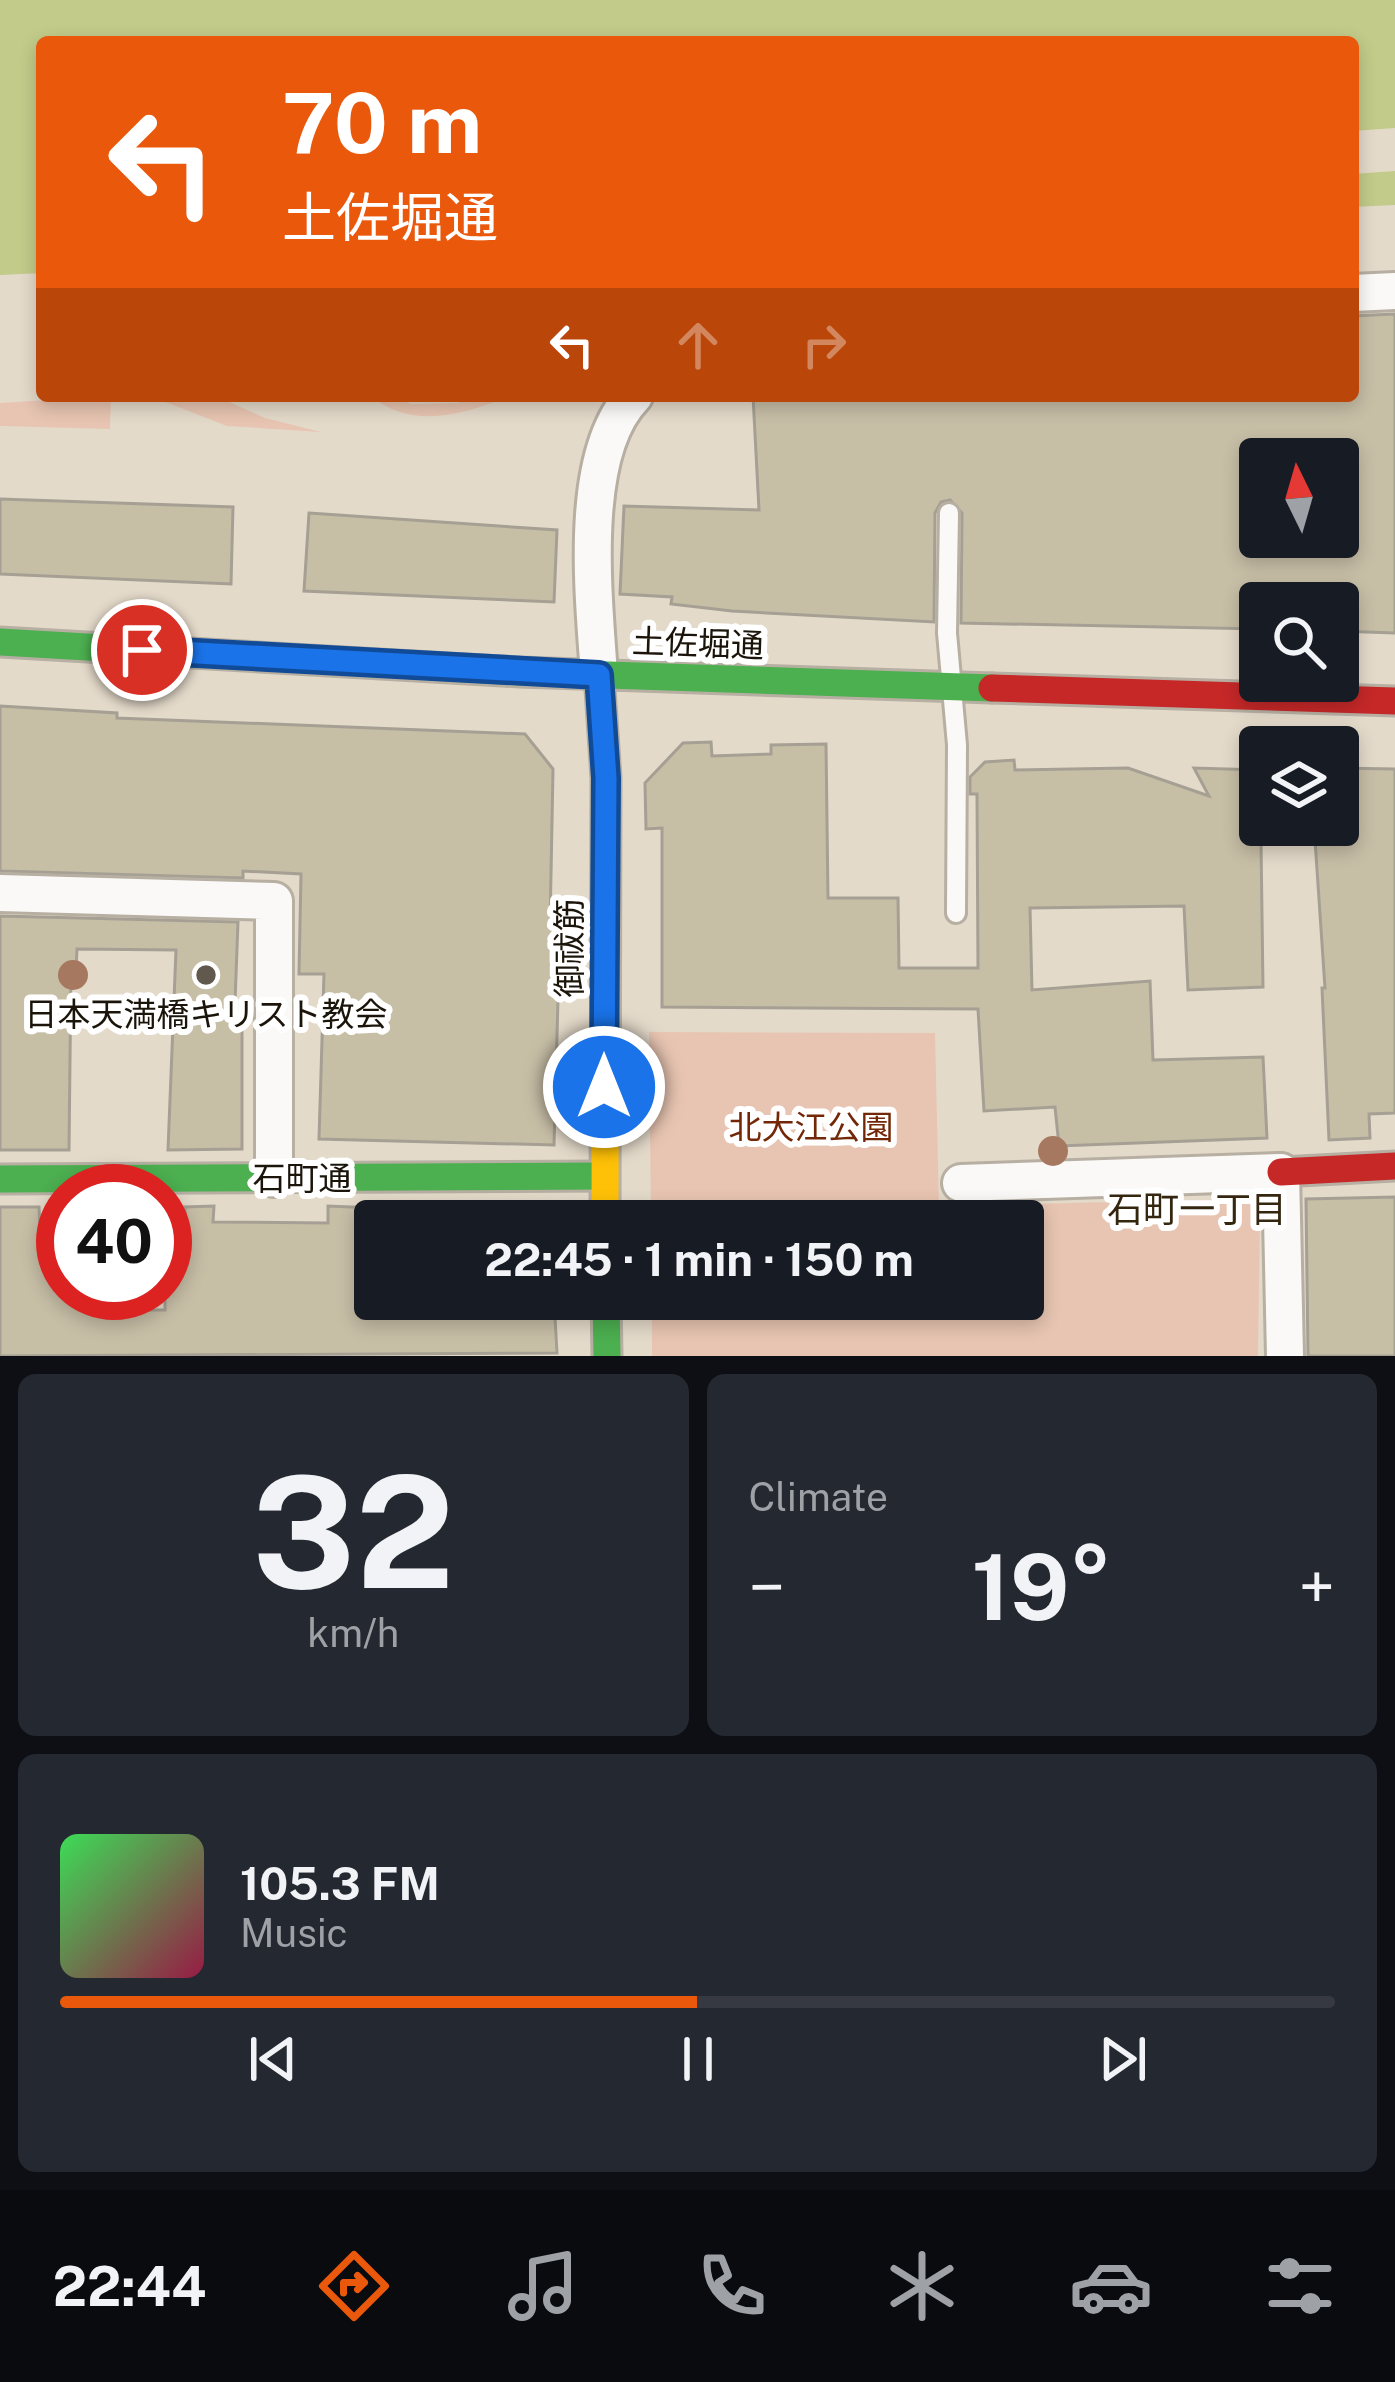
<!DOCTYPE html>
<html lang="en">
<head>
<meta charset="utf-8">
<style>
	:root { --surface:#171b24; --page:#242831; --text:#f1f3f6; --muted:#9ea1a6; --line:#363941; --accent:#ea580c }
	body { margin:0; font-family:"Public Sans","Noto Sans JP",sans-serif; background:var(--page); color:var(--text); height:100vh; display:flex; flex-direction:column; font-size:45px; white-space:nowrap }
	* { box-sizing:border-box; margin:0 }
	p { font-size:39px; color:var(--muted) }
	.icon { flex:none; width:66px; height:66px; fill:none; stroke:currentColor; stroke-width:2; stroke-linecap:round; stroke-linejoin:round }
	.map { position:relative; height:1356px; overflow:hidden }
	.sheet { display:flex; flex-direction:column; gap:18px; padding:18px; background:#0d0f14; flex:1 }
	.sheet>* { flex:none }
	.top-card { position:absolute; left:36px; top:36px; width:1323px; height:366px; border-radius:12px; box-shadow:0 6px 18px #0003; background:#ea580c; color:#fff; overflow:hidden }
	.needle { width:78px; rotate:355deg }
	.buttons { position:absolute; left:1239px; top:438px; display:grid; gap:24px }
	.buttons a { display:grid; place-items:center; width:120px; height:120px; border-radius:12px; background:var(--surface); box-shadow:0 6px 18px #0003; font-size:60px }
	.speed { position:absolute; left:36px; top:1164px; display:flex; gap:24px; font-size:60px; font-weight:700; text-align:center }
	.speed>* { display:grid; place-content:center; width:156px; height:156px; border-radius:50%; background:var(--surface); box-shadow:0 6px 18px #0003; line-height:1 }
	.speed .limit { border:18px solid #d22; background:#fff; color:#111 }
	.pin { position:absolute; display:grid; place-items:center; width:102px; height:102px; color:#fff; margin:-51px; border:6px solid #fff; border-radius:50%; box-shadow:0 3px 12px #0007 }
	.me { position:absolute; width:132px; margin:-66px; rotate:0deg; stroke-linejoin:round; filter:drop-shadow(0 0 9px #0008) }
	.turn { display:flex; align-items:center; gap:42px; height:252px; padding:0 48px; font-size:54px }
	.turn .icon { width:156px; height:156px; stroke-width:2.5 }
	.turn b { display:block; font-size:84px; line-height:102px }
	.lanes { display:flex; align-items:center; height:114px; padding:0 48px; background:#0003; justify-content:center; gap:60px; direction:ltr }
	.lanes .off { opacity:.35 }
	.big { font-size:90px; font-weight:700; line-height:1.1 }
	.sheet .tile { flex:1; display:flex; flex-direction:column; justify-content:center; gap:18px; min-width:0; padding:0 42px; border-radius:18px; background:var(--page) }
	.sheet .dial { align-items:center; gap:0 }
	.dial b { font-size:156px; line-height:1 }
	.song { display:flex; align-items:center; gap:36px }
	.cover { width:144px; height:144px; border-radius:18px; background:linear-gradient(135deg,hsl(130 70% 55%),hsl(340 70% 35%)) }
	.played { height:12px; border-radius:6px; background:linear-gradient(90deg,var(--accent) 50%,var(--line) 50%) }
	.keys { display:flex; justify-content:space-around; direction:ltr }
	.heat { display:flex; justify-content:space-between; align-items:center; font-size:66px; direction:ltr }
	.sheet .tiles { flex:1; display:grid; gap:18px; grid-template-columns:1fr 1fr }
	.tile:last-child { grid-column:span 2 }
	.trip { position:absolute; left:354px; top:1200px; width:690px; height:120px; border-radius:12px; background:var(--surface); box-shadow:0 6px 18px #0003; font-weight:700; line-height:120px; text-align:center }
	.tab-bar { display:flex; height:192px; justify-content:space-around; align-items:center; background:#090b0e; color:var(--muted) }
	.tab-bar .icon { width:84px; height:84px }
	.tab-bar .selected { color:var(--accent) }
	.tab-bar b { font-size:54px; color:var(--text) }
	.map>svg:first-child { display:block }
	.green { fill:#e8c5b2 }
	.water { fill:#c2cb89 }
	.pier { fill:#e4daca }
	.building { fill:#c7bea6; stroke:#a5a093; stroke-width:3; fill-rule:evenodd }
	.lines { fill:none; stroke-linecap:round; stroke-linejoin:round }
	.lane-casing { stroke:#b6afa2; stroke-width:24 }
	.street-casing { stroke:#b6afa2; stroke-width:42 }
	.fast-casing { stroke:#b6afa2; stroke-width:33 }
	.slow-casing { stroke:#b6afa2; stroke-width:33 }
	.jam-casing { stroke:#b6afa2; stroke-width:33 }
	.lane { stroke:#fbf9f7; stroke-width:18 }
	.street { stroke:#fbf9f7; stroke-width:36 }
	.fast { stroke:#4caf50; stroke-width:27 }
	.slow { stroke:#ffc107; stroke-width:27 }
	.jam { stroke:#c62828; stroke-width:27 }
	.tree { fill:#a6785f }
	.route-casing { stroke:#114b97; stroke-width:30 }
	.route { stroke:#1a73e8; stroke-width:21 }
	.poi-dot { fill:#61594d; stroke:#fff; stroke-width:4.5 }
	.labels { text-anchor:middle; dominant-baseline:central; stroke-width:12; stroke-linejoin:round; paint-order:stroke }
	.street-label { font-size:33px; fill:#1b140a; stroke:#fff }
	.poi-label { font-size:33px; fill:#1b140a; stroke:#fff }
	.park-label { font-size:33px; fill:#732707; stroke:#fff }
	.neighbourhood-label { font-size:36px; fill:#34260f; stroke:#fff }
</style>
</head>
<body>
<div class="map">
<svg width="1395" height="1356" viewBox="0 0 1395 1356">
	<rect width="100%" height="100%" fill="#e4daca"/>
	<!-- green -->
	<path class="green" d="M 111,396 L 110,429 L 0,426 L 0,403 Z
		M 150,396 L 216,396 L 265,418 L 321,432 L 227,426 Z
		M 386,396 L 412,404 L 459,403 L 460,396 L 510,396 C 465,414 413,430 372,397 Z
		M 649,1032 L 935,1033 L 939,1206 L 1246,1199 L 1260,1213 L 1258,1356 L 652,1356 L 652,1299 L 1023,1299 L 1023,1221 L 651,1221 Z"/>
	<!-- water -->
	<path class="water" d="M 0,0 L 1395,0 L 1395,205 L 1353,207 L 1353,42 L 42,42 L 42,273 L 0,275 Z"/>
	<!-- pier -->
	<path class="pier" d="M 1395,128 L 1395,171 L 1353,174 L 1353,131 Z"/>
	<!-- building -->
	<path class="building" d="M 1395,314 L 1395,633 L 1338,631 L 1338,603 L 1260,603 L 1260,629 L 961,623 L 962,513 L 950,500 L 941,502 L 935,513 L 934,622 L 732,611 L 671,604 L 672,597 L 620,594 L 624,506 L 759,510 L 753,396 L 1353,396 L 1353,316 ZM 1260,459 L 1338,459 L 1338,537 L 1260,537 Z
		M 0,499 L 233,507 L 231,584 L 0,574 Z
		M 309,513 L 557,530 L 554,602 L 304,591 Z
		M 0,706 L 117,713 L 117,718 L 525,734 L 553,769 L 550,926 L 560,926 L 554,1145 L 319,1139 L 324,974 L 299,974 L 301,874 L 243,871 L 243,878 L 0,871 Z
		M 711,742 L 712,756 L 771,754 L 771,745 L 826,744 L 828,898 L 898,898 L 899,968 L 978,968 L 977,794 L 970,794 L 970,777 L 985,762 L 1014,760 L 1015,770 L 1128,768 L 1209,796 L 1194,768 L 1260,770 L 1263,987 L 1188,990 L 1184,906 L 1030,908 L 1032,990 L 1150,981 L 1153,1060 L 1263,1057 L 1267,1138 L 1059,1146 L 1055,1107 L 984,1111 L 978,1009 L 662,1007 L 662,828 L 646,829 L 645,783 L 683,743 Z
		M 1338,768 L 1395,769 L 1395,1113 L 1369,1114 L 1370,1138 L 1329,1140 L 1322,988 L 1325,988 L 1314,825 L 1338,825 Z
		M 0,916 L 238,922 L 234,1029 L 242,1029 L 242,1149 L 168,1150 L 176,950 L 77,949 L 76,969 L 71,969 L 69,1150 L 0,1150 Z
		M 1395,1197 L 1395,1356 L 1308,1356 L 1306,1199 Z
		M 214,1206 L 213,1222 L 328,1223 L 328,1206 L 375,1208 L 375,1299 L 554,1299 L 557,1353 L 0,1356 L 0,1207 L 39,1207 L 40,1233 L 63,1233 L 63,1293 L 94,1293 L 94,1310 L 165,1310 L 165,1216 L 185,1216 L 185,1207 Z"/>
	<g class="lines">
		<defs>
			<path id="lane" d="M 949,513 L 947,633 L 957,745 L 956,913"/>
			<path id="street" d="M 1353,293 L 1395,291
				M 599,675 C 594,598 577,454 634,396
				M 0,893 L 274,901 L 274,1178
				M 961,1183 L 1281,1172 L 1285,1356"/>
			<path id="fast" d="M 0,642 L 520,672 L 992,688
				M 0,1179 L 604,1176
				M 606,1299 L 607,1356"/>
			<path id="slow" d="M 599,675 L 606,778 L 605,1221"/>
			<path id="jam" d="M 992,688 L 1395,701
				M 1281,1172 L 1395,1166"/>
		</defs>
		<!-- lane casing -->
		<use href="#lane" class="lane-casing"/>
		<!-- street casing -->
		<use href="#street" class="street-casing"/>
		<!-- fast casing -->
		<use href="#fast" class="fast-casing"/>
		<!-- slow casing -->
		<use href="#slow" class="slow-casing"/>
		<!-- jam casing -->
		<use href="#jam" class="jam-casing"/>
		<!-- lane -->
		<use href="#lane" class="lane"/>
		<!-- street -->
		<use href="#street" class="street"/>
		<!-- fast -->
		<use href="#fast" class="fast"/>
		<!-- slow -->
		<use href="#slow" class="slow"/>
		<!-- jam -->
		<use href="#jam" class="jam"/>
	</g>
	<!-- trees -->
	<g class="tree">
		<circle cx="73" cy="975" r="15"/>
		<circle cx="1053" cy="1151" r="15"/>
	</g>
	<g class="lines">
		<defs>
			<path id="route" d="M 142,650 L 599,675 L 606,778 L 604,1087"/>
		</defs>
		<!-- route casing -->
		<use href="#route" class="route-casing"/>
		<!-- route -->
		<use href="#route" class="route"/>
	</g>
	<!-- markers -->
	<circle class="poi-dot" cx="206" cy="975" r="12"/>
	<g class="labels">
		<!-- street labels -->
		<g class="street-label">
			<text transform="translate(698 643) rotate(2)">土佐堀通</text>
			<text transform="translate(569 948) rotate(-90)">御祓筋</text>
			<text x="302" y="1178">石町通</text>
		</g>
		<!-- poi labels -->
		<g class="poi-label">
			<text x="206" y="1014">日本天満橋キリスト教会</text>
		</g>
		<!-- park labels -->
		<g class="park-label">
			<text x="811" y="1127">北大江公園</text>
		</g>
		<!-- neighbourhood labels -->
		<g class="neighbourhood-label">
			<text x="1197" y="1209">石町一丁目</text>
		</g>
	</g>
</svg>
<div class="buttons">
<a><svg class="needle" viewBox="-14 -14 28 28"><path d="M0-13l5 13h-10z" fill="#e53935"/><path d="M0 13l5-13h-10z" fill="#9ea1a6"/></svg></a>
<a><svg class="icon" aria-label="search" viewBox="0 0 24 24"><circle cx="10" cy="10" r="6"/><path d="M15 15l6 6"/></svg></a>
<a><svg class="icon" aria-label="layers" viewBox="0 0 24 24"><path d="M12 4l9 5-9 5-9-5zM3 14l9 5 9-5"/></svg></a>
</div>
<div class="speed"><div class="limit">40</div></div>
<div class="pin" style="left:142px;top:650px;background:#d93025"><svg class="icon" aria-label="arrive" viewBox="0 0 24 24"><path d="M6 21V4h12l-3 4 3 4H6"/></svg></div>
<svg class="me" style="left:604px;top:1087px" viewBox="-20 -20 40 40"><circle r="17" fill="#1a73e8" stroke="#fff" stroke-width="3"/><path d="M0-11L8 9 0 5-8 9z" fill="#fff"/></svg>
<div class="trip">22:45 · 1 min · 150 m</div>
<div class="top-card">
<div class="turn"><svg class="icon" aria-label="left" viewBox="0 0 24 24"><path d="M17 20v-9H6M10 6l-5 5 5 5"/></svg><div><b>70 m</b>土佐堀通</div></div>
<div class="lanes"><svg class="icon" aria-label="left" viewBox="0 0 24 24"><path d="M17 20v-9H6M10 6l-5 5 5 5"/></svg><svg class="icon off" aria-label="ahead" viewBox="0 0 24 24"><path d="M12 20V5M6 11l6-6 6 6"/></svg><svg class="icon off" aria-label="right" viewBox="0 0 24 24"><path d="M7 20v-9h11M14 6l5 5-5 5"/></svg></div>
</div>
</div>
<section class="sheet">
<div class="tiles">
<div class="tile dial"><b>32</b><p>km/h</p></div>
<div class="tile"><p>Climate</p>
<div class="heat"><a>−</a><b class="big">19°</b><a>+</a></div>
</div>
<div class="tile">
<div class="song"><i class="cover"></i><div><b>105.3 FM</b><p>Music</p></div></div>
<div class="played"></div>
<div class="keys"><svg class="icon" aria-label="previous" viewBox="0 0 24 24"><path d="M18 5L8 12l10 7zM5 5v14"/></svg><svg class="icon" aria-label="pause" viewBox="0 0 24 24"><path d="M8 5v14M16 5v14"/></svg><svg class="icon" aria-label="next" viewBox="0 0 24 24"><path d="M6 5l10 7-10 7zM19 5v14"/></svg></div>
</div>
</div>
</section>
<nav class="tab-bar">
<b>22:44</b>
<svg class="icon selected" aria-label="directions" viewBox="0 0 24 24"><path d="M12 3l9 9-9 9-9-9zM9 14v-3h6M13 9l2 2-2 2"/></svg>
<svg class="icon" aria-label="music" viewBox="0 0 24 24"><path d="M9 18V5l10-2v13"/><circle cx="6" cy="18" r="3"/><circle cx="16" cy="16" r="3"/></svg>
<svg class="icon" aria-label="phone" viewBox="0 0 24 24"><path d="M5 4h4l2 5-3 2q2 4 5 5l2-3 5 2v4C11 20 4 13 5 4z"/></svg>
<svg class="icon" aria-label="climate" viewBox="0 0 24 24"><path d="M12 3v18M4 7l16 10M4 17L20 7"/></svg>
<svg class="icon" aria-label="car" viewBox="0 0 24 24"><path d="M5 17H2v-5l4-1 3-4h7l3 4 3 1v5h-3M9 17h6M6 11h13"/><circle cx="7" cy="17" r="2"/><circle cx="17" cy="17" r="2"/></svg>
<svg class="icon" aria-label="filters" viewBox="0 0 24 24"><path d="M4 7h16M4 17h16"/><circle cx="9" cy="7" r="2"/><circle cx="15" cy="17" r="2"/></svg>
</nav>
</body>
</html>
